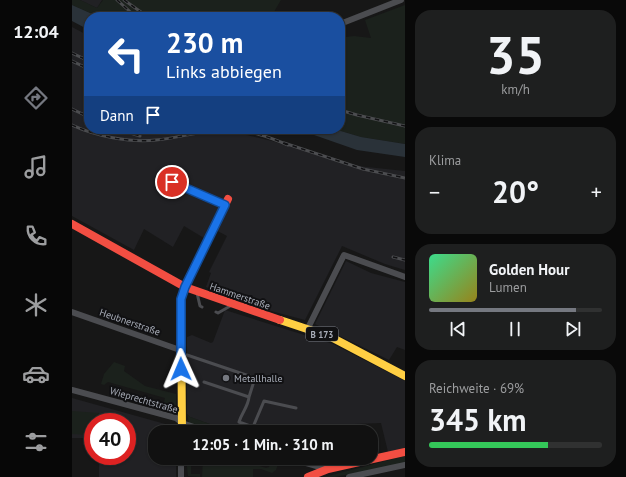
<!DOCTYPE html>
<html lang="de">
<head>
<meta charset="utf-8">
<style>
	:root { --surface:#111; --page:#1e1f1f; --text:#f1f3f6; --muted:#9c9d9f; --line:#303131; --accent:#757880 }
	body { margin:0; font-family:"PT Sans",sans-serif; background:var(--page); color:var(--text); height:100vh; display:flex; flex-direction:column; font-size:15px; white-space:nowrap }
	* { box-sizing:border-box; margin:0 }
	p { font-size:13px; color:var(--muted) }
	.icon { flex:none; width:22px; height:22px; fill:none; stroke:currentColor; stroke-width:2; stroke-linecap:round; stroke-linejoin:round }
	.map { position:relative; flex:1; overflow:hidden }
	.drawer { display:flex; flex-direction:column; gap:10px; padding:10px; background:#090909; width:221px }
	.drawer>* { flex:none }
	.hud { position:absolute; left:12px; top:12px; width:261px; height:122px; border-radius:16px; box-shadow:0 1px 3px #0004,0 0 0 1px var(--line); background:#1a4fa0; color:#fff; overflow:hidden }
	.speed { position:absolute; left:12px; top:413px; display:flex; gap:8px; font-size:20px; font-weight:700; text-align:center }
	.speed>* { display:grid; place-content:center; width:52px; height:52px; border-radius:50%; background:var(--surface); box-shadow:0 1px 3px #0004,0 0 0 1px var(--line); line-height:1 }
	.speed .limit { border:6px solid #d22; background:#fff; color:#111 }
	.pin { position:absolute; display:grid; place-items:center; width:34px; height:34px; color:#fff; margin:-17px; border:2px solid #fff; border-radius:50%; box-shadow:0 1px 4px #0007 }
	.me { position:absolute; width:44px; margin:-22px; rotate:359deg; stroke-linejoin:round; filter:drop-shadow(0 0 3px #0008) }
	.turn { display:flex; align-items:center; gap:14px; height:84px; padding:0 16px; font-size:18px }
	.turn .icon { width:52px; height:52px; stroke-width:2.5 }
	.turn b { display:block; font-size:28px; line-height:34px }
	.then { display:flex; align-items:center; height:38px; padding:0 16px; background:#0003; gap:8px; font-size:15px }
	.big { font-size:30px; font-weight:700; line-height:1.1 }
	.drawer .card { flex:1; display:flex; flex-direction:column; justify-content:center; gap:6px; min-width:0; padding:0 14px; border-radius:16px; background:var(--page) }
	.drawer .dial { align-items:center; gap:0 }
	.dial b { font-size:52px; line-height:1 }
	.song { display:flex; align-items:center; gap:12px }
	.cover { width:48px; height:48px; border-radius:6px; background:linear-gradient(135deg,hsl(150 70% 55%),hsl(50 70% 35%)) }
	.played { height:4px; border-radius:2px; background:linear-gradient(90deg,var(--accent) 85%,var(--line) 85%) }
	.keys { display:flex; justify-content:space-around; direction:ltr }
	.heat { display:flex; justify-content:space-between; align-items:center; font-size:22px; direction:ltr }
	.charge { height:6px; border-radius:3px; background:linear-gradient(90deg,#34c759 69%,var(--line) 0) }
	.trip { position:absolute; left:76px; top:425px; width:230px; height:40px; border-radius:16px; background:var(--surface); box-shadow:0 1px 3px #0004,0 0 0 1px var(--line); font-weight:700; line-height:40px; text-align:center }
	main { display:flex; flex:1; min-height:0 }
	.menu { display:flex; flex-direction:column; width:72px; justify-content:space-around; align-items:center; background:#070707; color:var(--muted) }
	.menu .icon { width:28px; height:28px }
	.menu .selected { color:var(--accent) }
	.menu b { font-size:18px; color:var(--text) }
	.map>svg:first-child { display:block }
	.built { fill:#212124 }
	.green { fill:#1b211c }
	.water { fill:#2a3239 }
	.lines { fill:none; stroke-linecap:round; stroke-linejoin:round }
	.lane { stroke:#4b4c50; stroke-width:3 }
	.street { stroke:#4b4c50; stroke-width:6 }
	.slow { stroke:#ffcf43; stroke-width:8 }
	.jam { stroke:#f24e42; stroke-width:8 }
	.rail-casing { stroke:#4b4c4f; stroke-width:3 }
	.rail { stroke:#111113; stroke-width:1.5; stroke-dasharray:4.5; stroke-linecap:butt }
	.route-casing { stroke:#114b97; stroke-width:10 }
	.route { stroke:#1a73e8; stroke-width:7 }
	.poi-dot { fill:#757880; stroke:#111113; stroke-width:1.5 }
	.labels { text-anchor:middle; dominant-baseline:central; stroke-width:4; stroke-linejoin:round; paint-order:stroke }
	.shield { fill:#111113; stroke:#7b7e86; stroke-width:1 }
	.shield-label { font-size:9px; font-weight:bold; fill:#a8adb8 }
	.street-label { font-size:10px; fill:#a8adb8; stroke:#111113 }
	.poi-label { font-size:10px; fill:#a8adb8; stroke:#111113; text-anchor:start }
</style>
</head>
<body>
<main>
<nav class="menu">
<b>12:04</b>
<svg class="icon selected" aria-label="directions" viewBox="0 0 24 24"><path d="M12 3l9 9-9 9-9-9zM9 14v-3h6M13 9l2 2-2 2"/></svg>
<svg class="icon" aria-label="music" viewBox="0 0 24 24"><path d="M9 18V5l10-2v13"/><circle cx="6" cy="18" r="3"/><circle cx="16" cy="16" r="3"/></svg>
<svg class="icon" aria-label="phone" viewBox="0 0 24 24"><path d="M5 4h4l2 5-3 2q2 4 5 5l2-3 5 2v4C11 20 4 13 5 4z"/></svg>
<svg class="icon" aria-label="climate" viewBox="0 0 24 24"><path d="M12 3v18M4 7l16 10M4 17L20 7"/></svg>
<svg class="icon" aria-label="car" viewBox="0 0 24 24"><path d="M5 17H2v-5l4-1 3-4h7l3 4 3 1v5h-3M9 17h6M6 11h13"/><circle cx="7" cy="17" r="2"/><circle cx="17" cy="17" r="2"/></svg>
<svg class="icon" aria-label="filters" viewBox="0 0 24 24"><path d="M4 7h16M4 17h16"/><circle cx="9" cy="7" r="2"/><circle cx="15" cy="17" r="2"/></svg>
</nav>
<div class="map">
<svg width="333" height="477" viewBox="0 0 333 477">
	<rect width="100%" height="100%" fill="#171717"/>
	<!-- built -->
	<path class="built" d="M 8,0 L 30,0 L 25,8 Z
		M 0,27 L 17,36 L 17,129 L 167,129 L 166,133 L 200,141 L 276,165 L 333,171 L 333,270 L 313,264 L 270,246 L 233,320 L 184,307 L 134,287 L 139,273 L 137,272 L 155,236 L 138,227 L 132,238 L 112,226 L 101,247 L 72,229 L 62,250 L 0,216 Z
		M 274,261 L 299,273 L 333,282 L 333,350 L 325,347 L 317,360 L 243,324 Z
		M 153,310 L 261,344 L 333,381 L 333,448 L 316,452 L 309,423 L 257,425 L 257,432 L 160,432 L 118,417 L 115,414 L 115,337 L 120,335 L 139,343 L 141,342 Z
		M 0,398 L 104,427 L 104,432 L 83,432 L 83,458 L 104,458 L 104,477 L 27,477 L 27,456 L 55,456 L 55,422 L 21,422 L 21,438 L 0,438 Z"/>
	<!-- green -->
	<path class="green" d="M 0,0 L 8,0 L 25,8 L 31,0 L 209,0 L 199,17 L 27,17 L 0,5 Z
		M 333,5 L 333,144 L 289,137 L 262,129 L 268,129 L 269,44 L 274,37 L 282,36 L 299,38 L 293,20 Z
		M 42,362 L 53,366 L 52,371 L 73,386 L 104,394 L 104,410 L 101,413 L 96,411 L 92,402 L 93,398 L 36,382 L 32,385 L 29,384 L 32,374 Z
		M 0,411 L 27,413 L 26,422 L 21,422 L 21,435 L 0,434 Z
		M 115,414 L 118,417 L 160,432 L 146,432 L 117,423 Z
		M 333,456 L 333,463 L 263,477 L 252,477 Z
		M 114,458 L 119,458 L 119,474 L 128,474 L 128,477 L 116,476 Z
		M 131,458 L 163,458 L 194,468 L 197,467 L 200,459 L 207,461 L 204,470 L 200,473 L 189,469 L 181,469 L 181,477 L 130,477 Z"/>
	<!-- water -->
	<path class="water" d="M 0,5 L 27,17 L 17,17 L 17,30 L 0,21 Z
		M 225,129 L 262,129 L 289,137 L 333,144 L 333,157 L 285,150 Z"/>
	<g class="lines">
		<!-- lane -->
		<path class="lane" d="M 100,182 L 153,205
			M 125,293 L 128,306 L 130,307
			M 144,312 L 146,313 L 160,305
			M 110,355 L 115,355 L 183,378 L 177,397 L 132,382
			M 177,397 C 176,407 170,412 167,422 L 181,427 L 179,432
			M 181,427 L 192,401 L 224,408"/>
		<!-- street -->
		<path class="street" d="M 268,24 L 329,0
			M 0,312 L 108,350
			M 236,328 L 272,255 L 333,277
			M 0,390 L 104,418 L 110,423 L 137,432
			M 217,458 L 255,469
			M 109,477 L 109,458
			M 277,477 L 333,465"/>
		<!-- slow -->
		<path class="slow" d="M 208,320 L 259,337 L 333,376
			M 110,432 L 109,299 L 118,276"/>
		<!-- jam -->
		<path class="jam" d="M 0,224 L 113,287 L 208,320
			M 118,276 L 156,199
			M 236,477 L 256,469 L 333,452"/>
		<defs>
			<path id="rail" d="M 45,0 L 64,17
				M 52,0 L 76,17
				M 0,53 L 17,61
				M 0,61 L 17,69
				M 0,109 L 17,117
				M 268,110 L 285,115 L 333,126
				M 0,125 C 24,136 57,143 84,140 C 109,138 132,129 157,130 C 178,130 197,137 216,145
				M 45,129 L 68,136
				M 212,143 L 291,169 L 333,178
				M 321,257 L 333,260"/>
		</defs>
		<!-- rail casing -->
		<use href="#rail" class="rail-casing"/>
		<!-- rail -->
		<use href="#rail" class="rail"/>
	</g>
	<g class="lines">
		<defs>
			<path id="route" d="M 100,182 L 153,205 L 113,287 L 109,299 L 109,369"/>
		</defs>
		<!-- route casing -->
		<use href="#route" class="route-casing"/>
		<!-- route -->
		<use href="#route" class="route"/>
	</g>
	<!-- markers -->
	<circle class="poi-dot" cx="154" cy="378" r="4"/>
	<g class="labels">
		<!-- shield labels -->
		<rect class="shield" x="234" y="327" width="32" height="14" rx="3"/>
		<g class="shield-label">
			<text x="250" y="334">B 173</text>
		</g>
		<!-- street labels -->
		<g class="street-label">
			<text transform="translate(168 296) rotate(19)">Hammerstraße</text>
			<text transform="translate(58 322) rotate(19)">Heubnerstraße</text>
			<text transform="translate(72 400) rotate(16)">Wieprechtstraße</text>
		</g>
		<!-- poi labels -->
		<g class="poi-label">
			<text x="162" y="378">Metallhalle</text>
		</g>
	</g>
</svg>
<div class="speed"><div class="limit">40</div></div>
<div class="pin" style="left:100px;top:182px;background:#d93025"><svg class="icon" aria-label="arrive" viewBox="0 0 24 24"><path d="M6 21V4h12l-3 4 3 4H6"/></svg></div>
<svg class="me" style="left:109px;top:369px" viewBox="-20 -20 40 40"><path d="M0-17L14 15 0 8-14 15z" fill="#1a73e8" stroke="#fff" stroke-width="4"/></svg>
<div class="trip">12:05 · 1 Min. · 310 m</div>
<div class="hud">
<div class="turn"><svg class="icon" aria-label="left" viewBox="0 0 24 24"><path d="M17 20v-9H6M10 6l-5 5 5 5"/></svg><div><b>230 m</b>Links abbiegen</div></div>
<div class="then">Dann<svg class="icon" aria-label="arrive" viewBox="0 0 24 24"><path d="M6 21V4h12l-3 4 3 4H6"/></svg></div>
</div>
</div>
<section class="drawer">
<div class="card dial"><b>35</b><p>km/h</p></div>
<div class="card"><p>Klima</p>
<div class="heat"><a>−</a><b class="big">20°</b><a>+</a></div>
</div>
<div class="card">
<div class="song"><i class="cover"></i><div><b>Golden Hour</b><p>Lumen</p></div></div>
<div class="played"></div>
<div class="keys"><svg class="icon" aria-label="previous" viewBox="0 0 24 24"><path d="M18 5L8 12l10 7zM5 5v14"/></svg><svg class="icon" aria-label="pause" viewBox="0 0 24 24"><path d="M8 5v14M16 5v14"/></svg><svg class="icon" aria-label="next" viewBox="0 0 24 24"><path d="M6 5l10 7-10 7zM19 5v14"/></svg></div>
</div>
<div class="card"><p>Reichweite · 69%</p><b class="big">345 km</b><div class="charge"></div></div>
</section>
</main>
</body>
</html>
